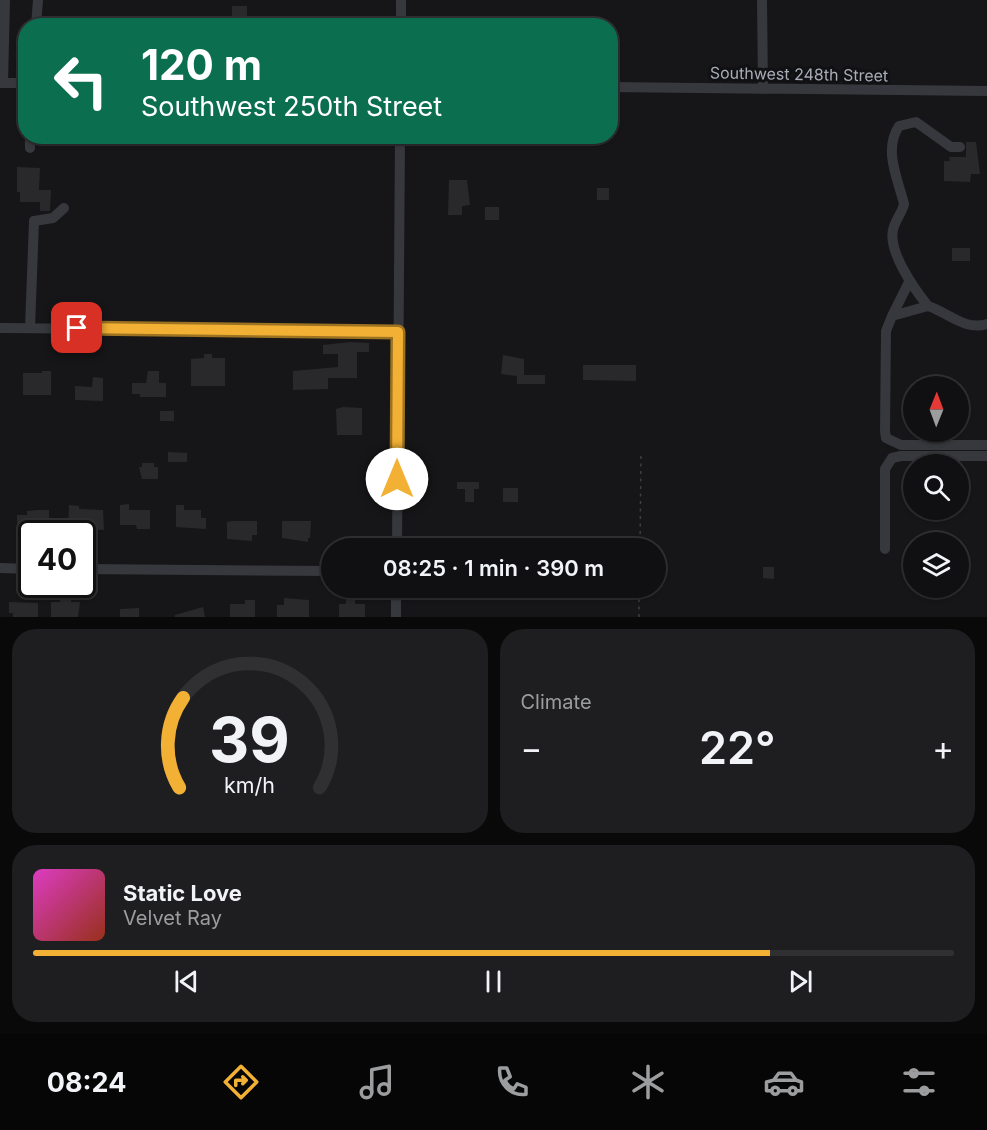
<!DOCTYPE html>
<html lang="en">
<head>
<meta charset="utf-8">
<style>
	:root { --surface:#101012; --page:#1e1e20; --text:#f1f3f6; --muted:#9c9d9f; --line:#303032; --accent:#f2b134 }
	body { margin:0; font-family:Inter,sans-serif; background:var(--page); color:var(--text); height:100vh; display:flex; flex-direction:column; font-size:22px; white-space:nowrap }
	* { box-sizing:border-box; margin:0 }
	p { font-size:20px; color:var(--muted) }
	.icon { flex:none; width:33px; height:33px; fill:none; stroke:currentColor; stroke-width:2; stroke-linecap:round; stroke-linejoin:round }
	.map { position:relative; height:617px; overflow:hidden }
	.sheet { display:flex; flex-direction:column; gap:12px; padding:12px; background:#09090a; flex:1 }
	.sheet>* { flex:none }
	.banner { position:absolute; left:18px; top:18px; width:600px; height:126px; border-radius:24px; box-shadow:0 2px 4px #0004,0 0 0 2px var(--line); background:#0b6e4f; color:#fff; overflow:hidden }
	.needle { width:39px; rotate:1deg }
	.tools { position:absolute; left:903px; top:376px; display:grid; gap:12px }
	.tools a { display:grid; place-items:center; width:66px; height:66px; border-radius:50%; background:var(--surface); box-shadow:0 2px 4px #0004,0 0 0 2px var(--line); font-size:30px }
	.speed { position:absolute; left:18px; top:520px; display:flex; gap:12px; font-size:30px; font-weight:700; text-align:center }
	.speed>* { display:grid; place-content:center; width:78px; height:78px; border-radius:50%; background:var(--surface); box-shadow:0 2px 4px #0004,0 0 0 2px var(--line); line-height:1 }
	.speed .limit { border:3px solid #111; border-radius:9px; background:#fff; color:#111 }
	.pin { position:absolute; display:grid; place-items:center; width:51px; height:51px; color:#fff; margin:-26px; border-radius:12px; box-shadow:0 3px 9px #0006 }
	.me { position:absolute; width:66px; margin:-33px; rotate:0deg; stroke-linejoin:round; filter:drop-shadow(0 0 4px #0008) }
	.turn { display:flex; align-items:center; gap:21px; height:126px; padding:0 24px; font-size:27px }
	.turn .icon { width:78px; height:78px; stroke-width:2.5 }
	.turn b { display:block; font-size:42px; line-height:51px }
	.big { font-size:45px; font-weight:600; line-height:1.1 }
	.sheet .tile { flex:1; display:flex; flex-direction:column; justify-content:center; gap:9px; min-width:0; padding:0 21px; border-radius:24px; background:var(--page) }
	.sheet .dial { align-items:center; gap:0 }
	.dial svg { height:156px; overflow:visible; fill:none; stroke:var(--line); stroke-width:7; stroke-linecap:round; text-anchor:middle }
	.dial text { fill:var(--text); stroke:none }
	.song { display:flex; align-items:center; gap:18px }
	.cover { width:72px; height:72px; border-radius:9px; background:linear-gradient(135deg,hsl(310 70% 55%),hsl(10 70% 35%)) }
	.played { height:6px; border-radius:3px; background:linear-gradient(90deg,var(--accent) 80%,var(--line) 80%) }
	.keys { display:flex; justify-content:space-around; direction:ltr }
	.heat { display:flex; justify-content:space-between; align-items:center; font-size:33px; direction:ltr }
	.sheet .tiles { flex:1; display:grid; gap:12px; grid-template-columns:1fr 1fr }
	.tile:last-child { grid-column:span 2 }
	.trip { position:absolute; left:321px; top:538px; width:345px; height:60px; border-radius:30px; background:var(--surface); box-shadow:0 2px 4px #0004,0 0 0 2px var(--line); font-weight:600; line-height:60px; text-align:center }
	.tab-bar { display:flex; height:96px; justify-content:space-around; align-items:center; background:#060607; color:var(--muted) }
	.tab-bar .icon { width:42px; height:42px }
	.tab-bar .active { color:var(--accent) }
	.tab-bar b { font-size:27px; color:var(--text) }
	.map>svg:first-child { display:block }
	.building { fill:#29292c }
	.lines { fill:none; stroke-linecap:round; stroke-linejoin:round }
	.path { stroke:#3d3f44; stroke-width:1.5; stroke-dasharray:3 4.5; stroke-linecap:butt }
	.minor { stroke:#37383d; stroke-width:10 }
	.route-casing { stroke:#9d7322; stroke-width:15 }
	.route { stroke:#f2b134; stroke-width:10 }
	.labels { text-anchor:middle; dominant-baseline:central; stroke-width:6; stroke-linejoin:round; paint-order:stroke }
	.street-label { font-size:16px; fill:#a8adb8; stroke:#111113 }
</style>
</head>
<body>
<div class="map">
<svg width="987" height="617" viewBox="0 0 987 617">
	<rect width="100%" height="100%" fill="#161618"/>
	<!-- building -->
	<path class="building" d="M 232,6 L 247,6 L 247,17 L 232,17 Z
		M 966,142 L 976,142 L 980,174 L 971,174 L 970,182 L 944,181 L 944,161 L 950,161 L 949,157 L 966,157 Z
		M 17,167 L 40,168 L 39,190 L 51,190 L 50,211 L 40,211 L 40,202 L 20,202 L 20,192 L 17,192 Z
		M 449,180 L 467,180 L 470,205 L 462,206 L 462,215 L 448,215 Z
		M 597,188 L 609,188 L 609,200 L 597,200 Z
		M 485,207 L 499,207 L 499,220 L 485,220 Z
		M 952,248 L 970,248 L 970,261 L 952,261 Z
		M 350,342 L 369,343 L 369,352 L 357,352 L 357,378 L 328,378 L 328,389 L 293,390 L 293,371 L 338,367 L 338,354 L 323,354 L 323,345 Z
		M 204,354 L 212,354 L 212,358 L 225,358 L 225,386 L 191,386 L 191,359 L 204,358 Z
		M 503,355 L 524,359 L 524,375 L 545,375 L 545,384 L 517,384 L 517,376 L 501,374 Z
		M 583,365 L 636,365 L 636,381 L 583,380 Z
		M 42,371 L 51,371 L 51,395 L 23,395 L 23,373 L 42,373 Z
		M 148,371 L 159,371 L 159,383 L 166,383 L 166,397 L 140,397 L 140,394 L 132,394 L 132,383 L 146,383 Z
		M 93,377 L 103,378 L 103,401 L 75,400 L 75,386 L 92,387 Z
		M 343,407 L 362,408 L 362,435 L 337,435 L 336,409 Z
		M 160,411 L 174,411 L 174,421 L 160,421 Z
		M 168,452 L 187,453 L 187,462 L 168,462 Z
		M 142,463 L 154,463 L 154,467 L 158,467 L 158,479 L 142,479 L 139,467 L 142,467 Z
		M 457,482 L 479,482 L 479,489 L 474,489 L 474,502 L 465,502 L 465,489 L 457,489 Z
		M 503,488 L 518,488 L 518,502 L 503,502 Z
		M 129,504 L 129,510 L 150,510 L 150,529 L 137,529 L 136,525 L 120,525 L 120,505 Z
		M 69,505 L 79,506 L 79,509 L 103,510 L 104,530 L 85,529 L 85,534 L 76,534 L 77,529 L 68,529 Z
		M 176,505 L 184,505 L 184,510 L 201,510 L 201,518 L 206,518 L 206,529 L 176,527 Z
		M 38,510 L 49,510 L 49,534 L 17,530 L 17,515 L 27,515 L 27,511 Z
		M 929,510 L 949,510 L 949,518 L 929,518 Z
		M 232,521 L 257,521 L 257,535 L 252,535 L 252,541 L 227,539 L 227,522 Z
		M 282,521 L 311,521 L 310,538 L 308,538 L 308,542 L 282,538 Z
		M 763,567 L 774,567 L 774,579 L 763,578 Z
		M 60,598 L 71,598 L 71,602 L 80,602 L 78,617 L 51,617 L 51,602 L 60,602 Z
		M 284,598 L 309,600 L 309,617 L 277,617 L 277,605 L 284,605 Z
		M 346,598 L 355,598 L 355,604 L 365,604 L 365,617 L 339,617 L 339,604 L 346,604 Z
		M 245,600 L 255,600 L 255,617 L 230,617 L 230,604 L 245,604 Z
		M 9,602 L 38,603 L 38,617 L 13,617 L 13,613 L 9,613 Z
		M 203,607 L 205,617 L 175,617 L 175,615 Z
		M 139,608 L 139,617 L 120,617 L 120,609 Z"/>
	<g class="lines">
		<!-- path -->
		<path class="path" d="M 640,549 L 641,453
			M 639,617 L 639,588"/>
		<!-- minor -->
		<path class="minor" d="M 762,0 L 763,89
			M 36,26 L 38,0
			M 401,26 L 401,0
			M 0,83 L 26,83
			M 3,83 L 5,0
			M 610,87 L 987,91
			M 30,148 L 30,136
			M 928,306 C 915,290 888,252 893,230 C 895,220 902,213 904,204 C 898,179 883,150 899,126 L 916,122 L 951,147 L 960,147
			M 892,316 L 909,282
			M 987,324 C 965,331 949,313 928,306 L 892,316 L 886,331 L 885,431 L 886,438 L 901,445 L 987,445
			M 0,328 L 398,331
			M 30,328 L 34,221 L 53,218 L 64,208
			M 397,549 L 400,136
			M 885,549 L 885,469 L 892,458 L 901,456 L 987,456
			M 0,568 L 32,569
			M 82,569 L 332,571
			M 396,617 L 396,588"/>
	</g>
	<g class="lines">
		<defs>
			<path id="route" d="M 77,328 L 398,332 L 397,479"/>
		</defs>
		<!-- route casing -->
		<use href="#route" class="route-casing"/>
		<!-- route -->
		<use href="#route" class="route"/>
	</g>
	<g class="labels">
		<!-- street labels -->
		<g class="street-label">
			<text transform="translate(799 74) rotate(1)">Southwest 248th Street</text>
		</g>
	</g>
</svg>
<div class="tools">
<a><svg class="needle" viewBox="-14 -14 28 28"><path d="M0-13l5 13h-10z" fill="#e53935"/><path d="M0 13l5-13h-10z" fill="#9c9d9f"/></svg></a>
<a><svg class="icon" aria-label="search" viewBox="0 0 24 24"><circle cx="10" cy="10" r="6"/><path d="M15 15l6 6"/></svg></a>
<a><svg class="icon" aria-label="layers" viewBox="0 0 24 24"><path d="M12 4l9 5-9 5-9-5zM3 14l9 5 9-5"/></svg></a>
</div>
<div class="speed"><div class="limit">40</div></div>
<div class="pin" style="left:77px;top:328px;background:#d93025"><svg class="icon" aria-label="arrive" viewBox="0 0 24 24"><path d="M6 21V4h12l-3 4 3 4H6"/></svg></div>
<svg class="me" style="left:397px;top:479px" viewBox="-20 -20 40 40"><circle r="19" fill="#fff"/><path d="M0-13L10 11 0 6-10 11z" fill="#f2b134"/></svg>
<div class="trip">08:25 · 1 min · 390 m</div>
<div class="banner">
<div class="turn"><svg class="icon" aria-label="left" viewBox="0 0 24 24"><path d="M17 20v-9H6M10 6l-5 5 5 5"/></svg><div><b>120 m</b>Southwest 250th Street</div></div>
</div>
</div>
<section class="sheet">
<div class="tiles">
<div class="tile dial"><svg viewBox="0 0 100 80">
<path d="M14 69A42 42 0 1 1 86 69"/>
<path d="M14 69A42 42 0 0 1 16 23" stroke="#f2b134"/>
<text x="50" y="56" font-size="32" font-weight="700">39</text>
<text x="50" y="72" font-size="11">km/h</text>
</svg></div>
<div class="tile"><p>Climate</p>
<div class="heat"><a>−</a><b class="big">22°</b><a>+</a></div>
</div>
<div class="tile">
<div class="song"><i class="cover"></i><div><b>Static Love</b><p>Velvet Ray</p></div></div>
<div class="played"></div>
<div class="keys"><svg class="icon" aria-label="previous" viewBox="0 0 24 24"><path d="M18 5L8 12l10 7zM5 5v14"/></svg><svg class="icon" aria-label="pause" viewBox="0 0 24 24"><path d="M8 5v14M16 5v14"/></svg><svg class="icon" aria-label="next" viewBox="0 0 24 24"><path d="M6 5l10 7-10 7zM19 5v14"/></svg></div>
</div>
</div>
</section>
<nav class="tab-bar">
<b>08:24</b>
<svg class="icon active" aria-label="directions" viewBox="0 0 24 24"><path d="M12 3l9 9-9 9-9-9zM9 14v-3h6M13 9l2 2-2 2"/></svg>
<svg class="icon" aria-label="music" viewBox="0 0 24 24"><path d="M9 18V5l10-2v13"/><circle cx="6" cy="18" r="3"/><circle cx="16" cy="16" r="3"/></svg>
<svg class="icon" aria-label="phone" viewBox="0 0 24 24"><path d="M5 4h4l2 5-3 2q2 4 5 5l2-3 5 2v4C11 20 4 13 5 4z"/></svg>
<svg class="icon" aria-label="climate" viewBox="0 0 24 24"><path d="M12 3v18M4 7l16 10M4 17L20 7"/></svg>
<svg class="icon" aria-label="car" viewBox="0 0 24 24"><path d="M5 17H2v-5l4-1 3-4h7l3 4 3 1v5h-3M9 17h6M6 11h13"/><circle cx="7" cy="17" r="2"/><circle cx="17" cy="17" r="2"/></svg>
<svg class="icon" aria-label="filters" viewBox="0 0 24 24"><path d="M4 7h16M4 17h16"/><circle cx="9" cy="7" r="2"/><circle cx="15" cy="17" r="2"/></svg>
</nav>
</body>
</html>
